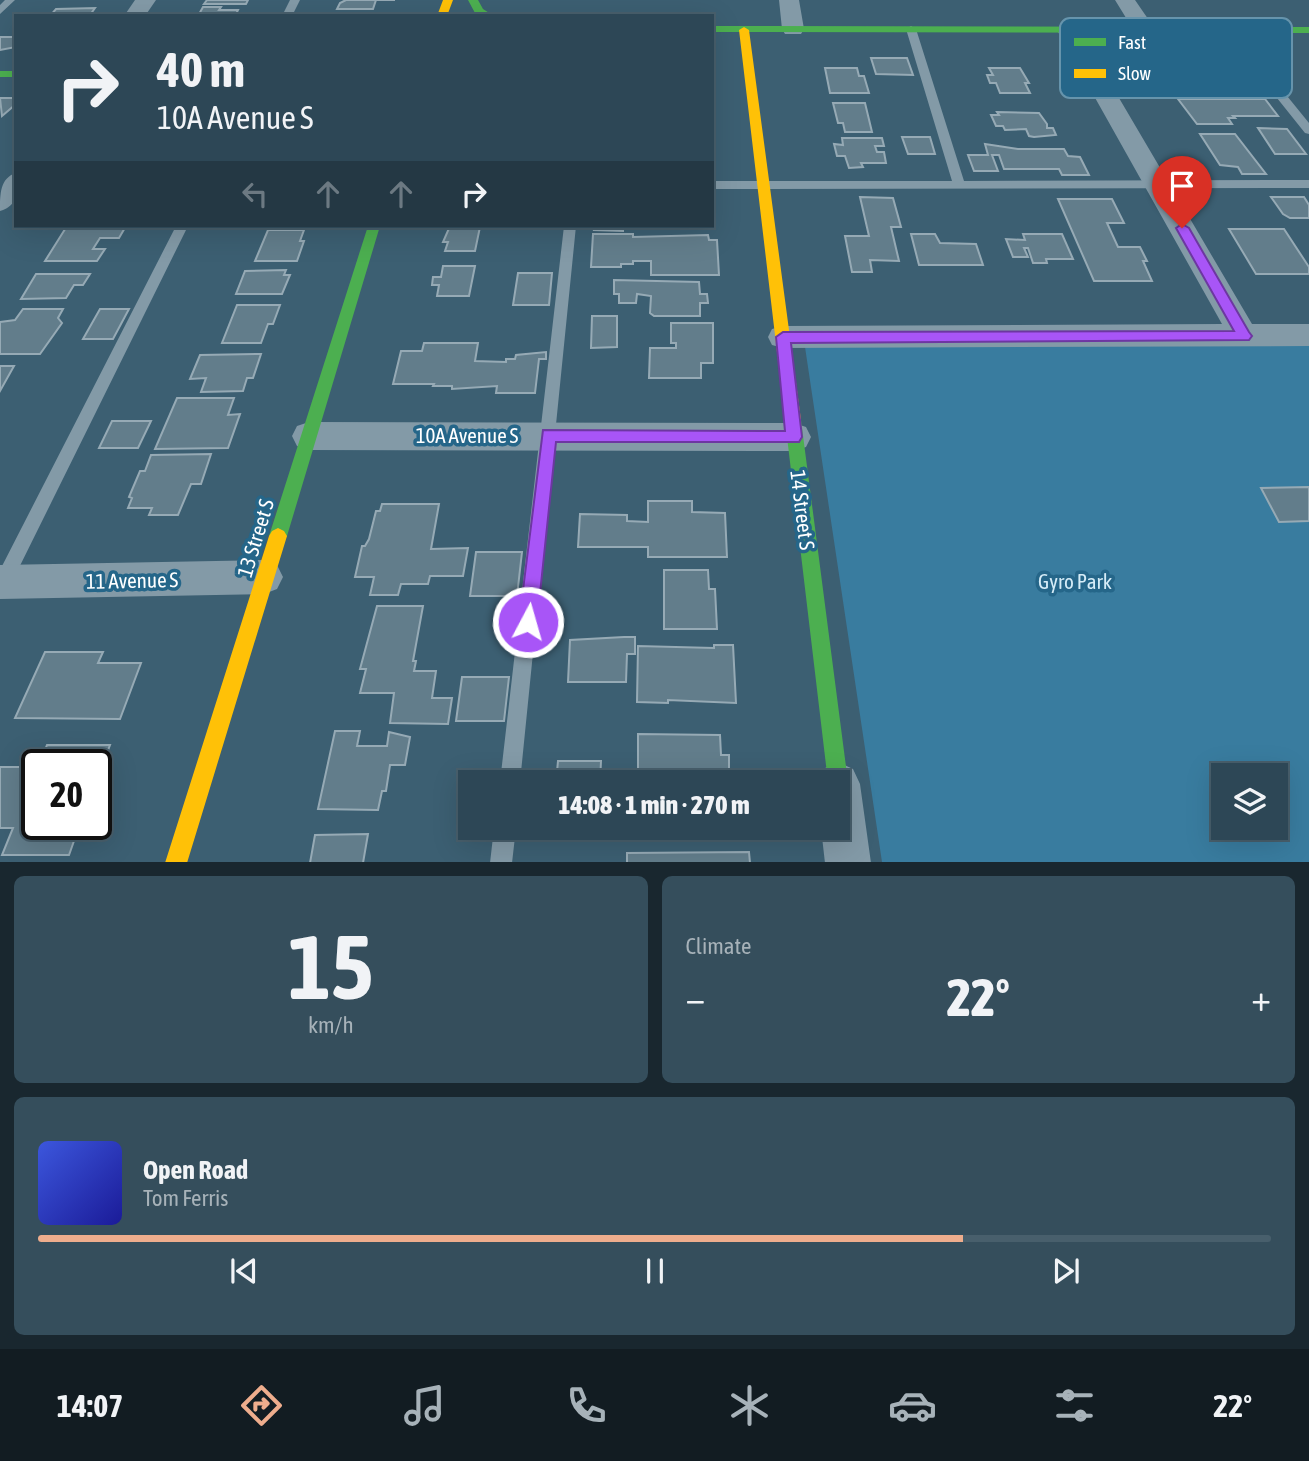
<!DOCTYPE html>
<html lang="en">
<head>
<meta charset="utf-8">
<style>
	:root { --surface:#2d4756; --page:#354e5c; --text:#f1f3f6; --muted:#a7b2b9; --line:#485f6c; --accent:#eead8d }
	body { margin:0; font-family:"Asap Condensed",sans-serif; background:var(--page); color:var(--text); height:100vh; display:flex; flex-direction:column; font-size:26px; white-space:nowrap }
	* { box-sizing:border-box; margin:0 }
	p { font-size:23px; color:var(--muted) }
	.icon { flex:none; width:38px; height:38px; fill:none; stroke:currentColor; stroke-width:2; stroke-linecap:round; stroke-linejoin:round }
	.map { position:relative; height:862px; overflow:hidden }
	.panel { display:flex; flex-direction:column; gap:14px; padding:14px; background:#19272f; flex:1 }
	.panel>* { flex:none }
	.guide { position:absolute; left:14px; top:14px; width:700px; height:214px; border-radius:0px; box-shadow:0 7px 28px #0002,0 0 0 2px var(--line); background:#2d4756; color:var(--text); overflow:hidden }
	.controls { position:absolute; left:1211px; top:763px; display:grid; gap:14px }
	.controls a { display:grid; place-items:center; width:77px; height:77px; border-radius:0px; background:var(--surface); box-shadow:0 7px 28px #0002,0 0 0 2px var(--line); font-size:35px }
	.speed { position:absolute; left:21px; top:749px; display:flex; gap:14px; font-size:35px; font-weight:700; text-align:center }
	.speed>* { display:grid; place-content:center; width:91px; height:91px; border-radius:50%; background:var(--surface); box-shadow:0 7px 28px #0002,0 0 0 2px var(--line); line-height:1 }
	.speed .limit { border:4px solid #111; border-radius:10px; background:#fff; color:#111 }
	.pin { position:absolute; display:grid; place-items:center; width:60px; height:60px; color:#fff; margin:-72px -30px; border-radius:50% 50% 50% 0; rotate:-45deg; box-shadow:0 0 7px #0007 }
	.pin .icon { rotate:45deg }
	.me { position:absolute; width:77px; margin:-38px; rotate:6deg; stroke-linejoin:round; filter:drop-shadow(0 0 5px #0008) }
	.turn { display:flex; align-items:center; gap:24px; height:147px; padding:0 28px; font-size:32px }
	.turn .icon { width:91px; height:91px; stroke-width:2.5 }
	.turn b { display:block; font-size:49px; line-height:60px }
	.lanes { display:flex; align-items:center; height:66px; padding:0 28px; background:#0003; justify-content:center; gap:35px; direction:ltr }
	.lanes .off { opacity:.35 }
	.big { font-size:52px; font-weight:800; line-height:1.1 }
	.panel .card { flex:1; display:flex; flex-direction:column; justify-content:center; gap:10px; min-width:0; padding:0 24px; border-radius:10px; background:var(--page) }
	.panel .dial { align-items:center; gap:0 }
	.dial b { font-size:91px; line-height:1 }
	.song { display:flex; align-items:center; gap:21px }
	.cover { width:84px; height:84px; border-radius:10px; background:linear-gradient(135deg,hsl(230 70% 55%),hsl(240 70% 35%)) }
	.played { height:7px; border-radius:4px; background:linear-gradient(90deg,var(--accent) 75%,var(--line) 75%) }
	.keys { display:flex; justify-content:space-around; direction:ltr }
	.heat { display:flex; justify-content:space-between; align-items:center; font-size:38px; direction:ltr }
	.panel .tiles { flex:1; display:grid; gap:14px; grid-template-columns:1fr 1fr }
	.card:last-child { grid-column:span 2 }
	.trip { position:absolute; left:458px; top:770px; width:392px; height:70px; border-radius:0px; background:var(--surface); box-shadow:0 7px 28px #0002,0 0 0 2px var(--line); font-weight:800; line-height:70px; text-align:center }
	.menu { display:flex; height:112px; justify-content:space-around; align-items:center; background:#121c22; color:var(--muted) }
	.menu .icon { width:49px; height:49px }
	.menu .active { color:var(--accent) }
	.menu b { font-size:32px; color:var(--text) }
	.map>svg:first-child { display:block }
	.green { fill:#397c9f; fill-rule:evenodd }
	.building { fill:#627d8b; stroke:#96aab5; stroke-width:2 }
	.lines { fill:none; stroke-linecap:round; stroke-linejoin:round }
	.lane { fill:#839aa7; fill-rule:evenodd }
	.street { fill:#839aa7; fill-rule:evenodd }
	.fast { fill:#4caf50; fill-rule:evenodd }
	.slow { fill:#ffc107; fill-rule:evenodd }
	.route { fill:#a855f7; stroke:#6d37a1; stroke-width:2 }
	.labels { text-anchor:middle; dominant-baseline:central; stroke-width:7; stroke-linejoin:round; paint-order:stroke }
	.street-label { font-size:21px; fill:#fff; stroke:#256689 }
	.park-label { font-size:21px; fill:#d5ecf7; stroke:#256689 }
	.key { fill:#256689; stroke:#6694ac; stroke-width:2 }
	.key-label { font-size:19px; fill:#fff }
</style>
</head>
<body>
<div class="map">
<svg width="1309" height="863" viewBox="0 0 1309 863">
	<rect width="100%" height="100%" fill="#3c5f72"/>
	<!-- green -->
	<path class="green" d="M 1309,344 L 1309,862 L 882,862 L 805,347 ZM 1223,775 L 1276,775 L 1276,828 L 1223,828 Z"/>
	<!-- building -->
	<path class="building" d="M 207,0 L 248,0 L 246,4 L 204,4 Z
		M 346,0 L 395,0 L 376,0 L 373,9 L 337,9 L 340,3 Z
		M 203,7 L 221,7 L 219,10 L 238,10 L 235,16 L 198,16 Z
		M 95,8 L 90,15 L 50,16 L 56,9 Z
		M 0,37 L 16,37 L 16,47 L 0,50 Z
		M 871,58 L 907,58 L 913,75 L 876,74 Z
		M 825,68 L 857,68 L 859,76 L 864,76 L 869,93 L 830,93 Z
		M 989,68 L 1020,68 L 1029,83 L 1025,83 L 1030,93 L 1000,93 L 996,83 L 990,83 L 987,75 L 993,75 Z
		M 0,98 L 16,98 L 16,104 L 2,116 Z
		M 1178,99 L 1265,99 L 1278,116 L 1233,116 L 1235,118 L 1228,118 L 1232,124 L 1197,124 Z
		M 833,103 L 865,103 L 872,132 L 845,132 L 843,123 L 838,123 Z
		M 997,112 L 1039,113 L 1047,124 L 1047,128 L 1053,128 L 1056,135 L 1034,137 L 1029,136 L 1026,129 L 1005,130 L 1003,126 L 996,126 L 991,115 L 999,115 Z
		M 1258,128 L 1287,129 L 1306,154 L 1275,154 Z
		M 1200,134 L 1235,134 L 1266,174 L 1242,174 L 1238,167 L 1220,165 Z
		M 902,137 L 930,137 L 935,154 L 908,154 Z
		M 842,138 L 882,138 L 884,146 L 875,146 L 877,152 L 884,152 L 886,163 L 861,163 L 863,167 L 849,168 L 845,156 L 837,156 L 834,144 L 843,145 Z
		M 985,144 L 1018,149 L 1064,149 L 1068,156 L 1080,157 L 1089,175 L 1062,175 L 1059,169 L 1004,169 L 999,155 L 992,155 L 998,171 L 974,171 L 968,155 L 988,155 Z
		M 860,197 L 893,198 L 901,227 L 891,227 L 899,261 L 870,260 L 872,272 L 852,272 L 845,236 L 869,236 Z
		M 1271,197 L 1304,197 L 1309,205 L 1309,218 L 1290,218 L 1283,214 Z
		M 1058,199 L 1112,199 L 1124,223 L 1107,223 L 1118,247 L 1140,247 L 1147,261 L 1143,261 L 1152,281 L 1094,281 Z
		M 67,226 L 126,226 L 119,238 L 100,238 L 93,249 L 105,249 L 97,261 L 45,261 Z
		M 450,226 L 480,227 L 475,251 L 445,251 L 448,242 L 443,242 Z
		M 595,226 L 623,226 L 623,231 L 594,230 Z
		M 1229,229 L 1284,229 L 1309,267 L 1309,274 L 1256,274 Z
		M 268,230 L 304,230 L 300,241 L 304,241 L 297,261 L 255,261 Z
		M 593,234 L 633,234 L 633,237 L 708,235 L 709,240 L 717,240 L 719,275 L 651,275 L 651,261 L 633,261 L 633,264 L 621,264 L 621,267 L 591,267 Z
		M 911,234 L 935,234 L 940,243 L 976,244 L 983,265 L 919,265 Z
		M 1023,234 L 1062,234 L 1073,259 L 1046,259 L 1047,263 L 1033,263 L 1028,248 L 1024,248 L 1028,257 L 1013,257 L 1006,239 L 1025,240 Z
		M 443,266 L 475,266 L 469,296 L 437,296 L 439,285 L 432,285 L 433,277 L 441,277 Z
		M 286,270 L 284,275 L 290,275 L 282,294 L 236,294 L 245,271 Z
		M 518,273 L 552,273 L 549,305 L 513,305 Z
		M 36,274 L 90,274 L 83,285 L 74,285 L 66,298 L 21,299 Z
		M 614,280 L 699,282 L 700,294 L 707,294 L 708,303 L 700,303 L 700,316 L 654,316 L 650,313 L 651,296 L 637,294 L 636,303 L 619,303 L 619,294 L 614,294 Z
		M 237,305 L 280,305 L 273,324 L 268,324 L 261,343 L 222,343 Z
		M 23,309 L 63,309 L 58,318 L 62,323 L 40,354 L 0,354 L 0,322 L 15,320 Z
		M 100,309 L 129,309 L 113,339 L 83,339 Z
		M 592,316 L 617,316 L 617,347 L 591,348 Z
		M 671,323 L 713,323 L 713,363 L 701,363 L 701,378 L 649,378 L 650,348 L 676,348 L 676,343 L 671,343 Z
		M 424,343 L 478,343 L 475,361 L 506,362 L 506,359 L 515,359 L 516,355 L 546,352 L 546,359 L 539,359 L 535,393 L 496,393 L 497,386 L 452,389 L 452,386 L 433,386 L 434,384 L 393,384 L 401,351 L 422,351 Z
		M 261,354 L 253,378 L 247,378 L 243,391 L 201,392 L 206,378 L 190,379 L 200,355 Z
		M 0,366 L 14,366 L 0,391 Z
		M 177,398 L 234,398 L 228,415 L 240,414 L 228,448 L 155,449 Z
		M 112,421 L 151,421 L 138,448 L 99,448 Z
		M 211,454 L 201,484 L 191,484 L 178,515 L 149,515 L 152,508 L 128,508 L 132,498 L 129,497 L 140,471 L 145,471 L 151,455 Z
		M 1309,487 L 1309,521 L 1279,522 L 1261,488 Z
		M 648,501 L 692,501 L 692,512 L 725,513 L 727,557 L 648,557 L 648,547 L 578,547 L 580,514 L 627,515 L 627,521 L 648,522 Z
		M 382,504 L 439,504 L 431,549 L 468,548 L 463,576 L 430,576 L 428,584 L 401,584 L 398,595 L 370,595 L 374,577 L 355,577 L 362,546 L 365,546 L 369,539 L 376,511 L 380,511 Z
		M 476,552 L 522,552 L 517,596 L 470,596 Z
		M 664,570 L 708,570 L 709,589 L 715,589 L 717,629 L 664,629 Z
		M 377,606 L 423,606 L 413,661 L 416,661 L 414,671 L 436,671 L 432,698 L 452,698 L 448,724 L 390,723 L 394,693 L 360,693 L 366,669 L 360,669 Z
		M 624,637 L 635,637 L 635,654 L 627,654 L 626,682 L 568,682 L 570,640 Z
		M 714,645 L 733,645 L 736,703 L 668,700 L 668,703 L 637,702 L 638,646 L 714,648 Z
		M 45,652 L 103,652 L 98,663 L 141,663 L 120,719 L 15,718 Z
		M 462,677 L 509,677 L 504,721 L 456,721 Z
		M 335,731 L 360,731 L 357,746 L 387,746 L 389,732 L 410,737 L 405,765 L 390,765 L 386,791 L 382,791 L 378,810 L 318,809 Z
		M 638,734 L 720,735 L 721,755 L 729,755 L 729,769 L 724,769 L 725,782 L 674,782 L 674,778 L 668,778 L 665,781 L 638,781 Z
		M 47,745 L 110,745 L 96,782 L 96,765 L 39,765 Z
		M 558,761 L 601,761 L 600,782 L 556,782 Z
		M 0,767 L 37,767 L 37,824 L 80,824 L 69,855 L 2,855 L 13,828 L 0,828 Z
		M 368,834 L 363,863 L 310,863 L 315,835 Z
		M 749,852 L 750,863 L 627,863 L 627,853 Z"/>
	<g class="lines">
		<!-- lane -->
		<path class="lane" d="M 5,0 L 15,0 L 0,14 L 0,5 Z
			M 290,0 L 300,0 L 292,16 L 282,16 Z
			M 911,26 L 916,29 L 964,181 L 1309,180 L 1309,188 L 712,189 L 712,181 L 952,181 L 906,29 Z
			M 1224,28 L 1232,28 L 1309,123 L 1309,134 L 1305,133 L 1224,32 Z
			M 176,226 L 188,226 L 6,594 L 0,596 L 0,570 Z
			M 564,226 L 576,226 L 520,782 L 500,782 Z
			M 494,828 L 516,828 L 512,863 L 490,863 Z"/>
		<!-- street -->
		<path class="street" d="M 135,0 L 156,0 L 145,16 L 124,16 Z
			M 779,0 L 799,0 L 804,29 L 801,34 L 785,34 L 782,29 Z
			M 1115,0 L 1135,0 L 1155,29 L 1152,34 L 1136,34 Z
			M 1068,24 L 1076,25 L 1079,30 L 1252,324 L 1309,324 L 1309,346 L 783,348 L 772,345 L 768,337 L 772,329 L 783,326 L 1222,324 L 1057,30 L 1060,25 Z
			M 16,173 C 16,190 20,205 0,211 C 0,194 0,178 16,173 Z
			M 309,422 L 794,423 L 806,427 L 811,437 L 806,447 L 794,451 L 309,450 L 297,446 L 292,436 L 297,426 Z
			M 264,560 L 277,565 L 283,577 L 277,589 L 264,594 L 0,599 L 0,565 Z
			M 838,762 L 853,769 L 860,784 L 871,863 L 825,863 L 821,828 L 838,828 L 838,782 L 817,782 L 823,769 Z"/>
		<!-- fast -->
		<path class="fast" d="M 468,0 L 478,0 L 483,9 L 494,16 L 475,13 Z
			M 712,26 L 1309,27 L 1309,33 L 712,32 Z
			M 0,71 L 16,71 L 16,77 L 0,77 Z
			M 368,226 L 380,226 L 287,536 L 284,541 L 278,544 L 272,541 L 269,536 Z
			M 793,414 L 799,416 L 801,420 L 848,782 L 845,789 L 838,792 L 838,782 L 828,782 L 785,420 L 787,416 Z"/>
		<!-- slow -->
		<path class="slow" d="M 443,0 L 453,0 L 447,16 L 437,16 Z
			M 744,27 L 749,30 L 801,420 L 799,424 L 787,424 L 785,420 L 739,30 Z
			M 278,528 L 284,531 L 287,536 L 187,863 L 165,863 L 269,536 L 272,531 Z"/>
	</g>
	<!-- route -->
	<path class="route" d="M 1182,224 L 1189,228 L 1249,332 L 1252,336 L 1249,340 L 791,343 L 802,437 L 799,442 L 556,442 L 537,622 L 534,628 L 528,631 L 521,628 L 519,622 L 543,430 L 785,431 L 776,337 L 783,332 L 1234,331 L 1176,228 Z"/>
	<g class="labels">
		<!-- street labels -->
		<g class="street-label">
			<text x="467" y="435">10A Avenue S</text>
			<text transform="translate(803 510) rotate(83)">14 Street S</text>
			<text transform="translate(255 538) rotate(-73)">13 Street S</text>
			<text transform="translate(132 580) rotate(-1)">11 Avenue S</text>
		</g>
		<!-- park labels -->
		<g class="park-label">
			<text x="1075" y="581">Gyro Park</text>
		</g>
	</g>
	<!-- legend -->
	<rect x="1060" y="18" width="232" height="80" rx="10" class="key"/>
	<rect x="1074" y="38" width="32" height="8" fill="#4caf50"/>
	<rect x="1074" y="69" width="32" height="9" fill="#ffc107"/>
	<g class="key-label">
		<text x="1118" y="49">Fast</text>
		<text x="1118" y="80">Slow</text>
	</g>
</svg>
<div class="controls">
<a><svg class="icon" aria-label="layers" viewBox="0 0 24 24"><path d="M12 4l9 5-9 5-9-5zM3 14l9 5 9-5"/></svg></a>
</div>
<div class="speed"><div class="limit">20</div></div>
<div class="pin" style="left:1182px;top:228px;background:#d93025"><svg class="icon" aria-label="arrive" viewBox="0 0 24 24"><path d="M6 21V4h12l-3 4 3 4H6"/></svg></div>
<svg class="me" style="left:528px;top:622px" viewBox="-20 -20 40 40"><circle r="17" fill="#a855f7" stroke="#fff" stroke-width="3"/><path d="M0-11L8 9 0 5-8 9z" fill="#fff"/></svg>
<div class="trip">14:08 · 1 min · 270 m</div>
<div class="guide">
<div class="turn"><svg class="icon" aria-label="right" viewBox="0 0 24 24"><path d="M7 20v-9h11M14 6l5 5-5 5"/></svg><div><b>40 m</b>10A Avenue S</div></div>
<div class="lanes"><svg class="icon off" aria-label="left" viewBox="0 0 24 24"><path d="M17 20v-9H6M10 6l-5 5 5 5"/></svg><svg class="icon off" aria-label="ahead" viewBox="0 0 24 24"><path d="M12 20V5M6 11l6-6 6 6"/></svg><svg class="icon off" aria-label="ahead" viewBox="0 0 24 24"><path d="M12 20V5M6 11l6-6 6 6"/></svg><svg class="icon" aria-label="right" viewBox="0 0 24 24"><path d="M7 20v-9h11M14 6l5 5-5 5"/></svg></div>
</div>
</div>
<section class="panel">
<div class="tiles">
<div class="card dial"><b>15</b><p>km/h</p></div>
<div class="card"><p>Climate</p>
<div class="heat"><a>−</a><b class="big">22°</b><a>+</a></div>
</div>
<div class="card">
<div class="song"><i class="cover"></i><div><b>Open Road</b><p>Tom Ferris</p></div></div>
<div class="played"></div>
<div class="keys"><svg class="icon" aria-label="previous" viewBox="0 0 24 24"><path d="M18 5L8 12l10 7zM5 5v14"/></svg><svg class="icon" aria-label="pause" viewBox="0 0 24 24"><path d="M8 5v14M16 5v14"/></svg><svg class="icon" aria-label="next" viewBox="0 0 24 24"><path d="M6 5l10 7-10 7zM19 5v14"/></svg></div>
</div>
</div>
</section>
<nav class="menu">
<b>14:07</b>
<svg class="icon active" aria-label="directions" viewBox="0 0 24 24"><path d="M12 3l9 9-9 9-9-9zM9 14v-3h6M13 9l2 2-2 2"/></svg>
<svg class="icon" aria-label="music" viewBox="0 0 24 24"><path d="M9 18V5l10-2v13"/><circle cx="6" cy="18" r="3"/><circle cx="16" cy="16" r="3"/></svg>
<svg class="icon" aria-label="phone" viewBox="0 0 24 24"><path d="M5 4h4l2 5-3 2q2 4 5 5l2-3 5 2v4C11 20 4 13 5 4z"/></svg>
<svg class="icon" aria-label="climate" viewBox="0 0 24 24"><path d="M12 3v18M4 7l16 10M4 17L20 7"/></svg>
<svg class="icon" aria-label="car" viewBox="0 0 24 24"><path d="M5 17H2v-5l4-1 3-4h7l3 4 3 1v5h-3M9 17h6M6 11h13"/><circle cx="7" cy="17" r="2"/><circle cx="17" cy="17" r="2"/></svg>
<svg class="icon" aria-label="filters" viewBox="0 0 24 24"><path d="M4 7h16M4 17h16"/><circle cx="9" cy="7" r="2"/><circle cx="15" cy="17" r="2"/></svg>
<b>22°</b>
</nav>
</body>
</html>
